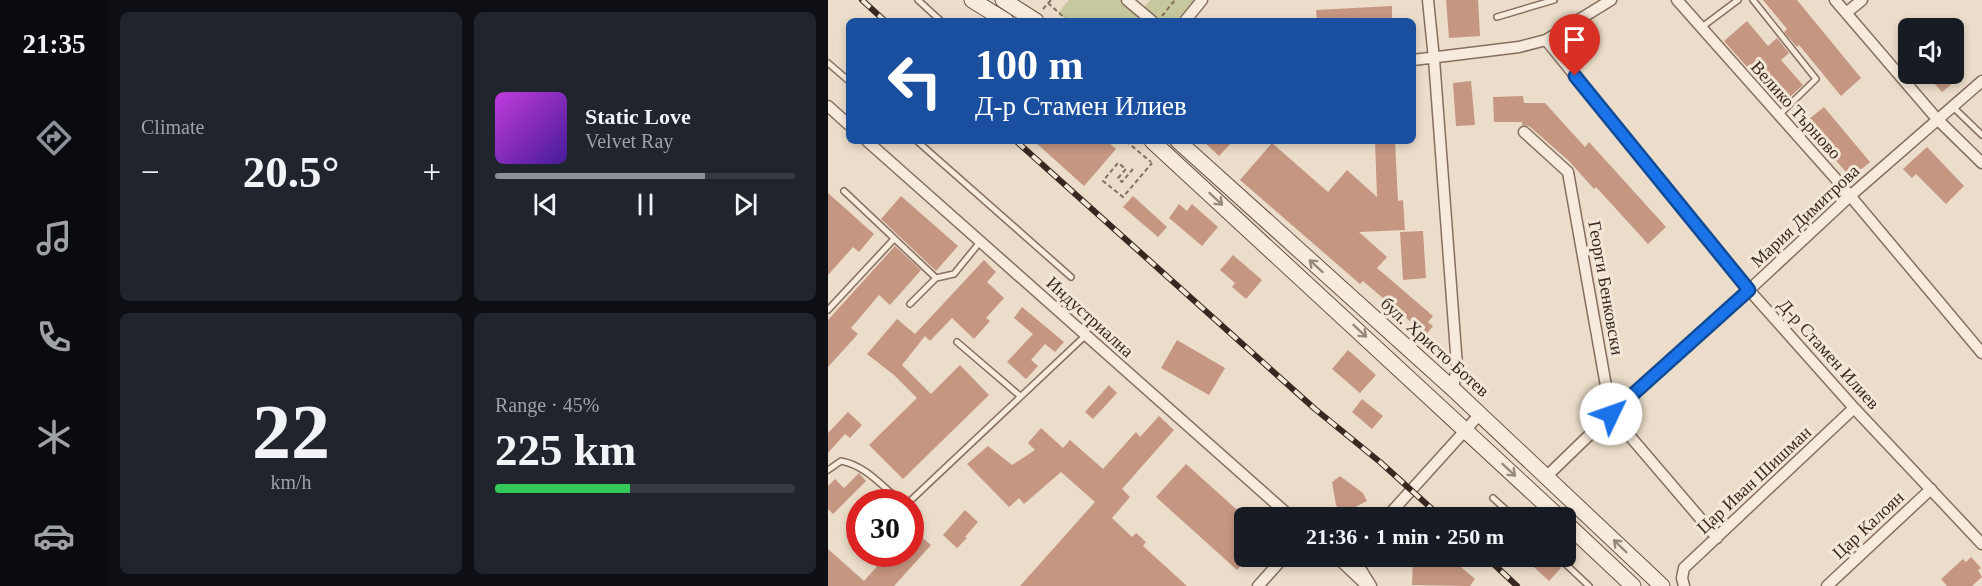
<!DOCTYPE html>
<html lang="en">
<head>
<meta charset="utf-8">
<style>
	:root { --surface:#171b24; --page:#20242c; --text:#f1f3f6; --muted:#9ea1a6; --line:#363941; --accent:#8c9099 }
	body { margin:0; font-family:Georgia,serif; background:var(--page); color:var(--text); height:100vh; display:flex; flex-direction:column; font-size:22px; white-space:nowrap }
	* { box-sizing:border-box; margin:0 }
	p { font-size:20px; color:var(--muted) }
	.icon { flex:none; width:33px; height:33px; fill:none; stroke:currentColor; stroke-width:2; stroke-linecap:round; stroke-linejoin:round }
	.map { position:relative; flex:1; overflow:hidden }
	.panel { display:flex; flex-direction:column; gap:12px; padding:12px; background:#0d0f14; width:720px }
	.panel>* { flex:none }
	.top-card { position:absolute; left:18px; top:18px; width:570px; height:126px; border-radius:9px; box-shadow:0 3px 9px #0003; background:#1a4fa0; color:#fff; overflow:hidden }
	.tools { position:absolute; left:1070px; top:18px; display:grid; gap:12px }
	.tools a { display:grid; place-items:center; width:66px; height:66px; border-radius:9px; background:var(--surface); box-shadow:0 3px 9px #0003; font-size:30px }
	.speed { position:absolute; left:18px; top:489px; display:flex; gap:12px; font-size:30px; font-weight:700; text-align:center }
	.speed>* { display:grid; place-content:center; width:78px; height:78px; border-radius:50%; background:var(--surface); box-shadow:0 3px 9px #0003; line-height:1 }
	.speed .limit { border:9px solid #d22; background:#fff; color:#111 }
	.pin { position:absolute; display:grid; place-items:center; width:51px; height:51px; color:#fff; margin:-62px -26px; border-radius:50% 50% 50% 0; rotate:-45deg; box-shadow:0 0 6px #0007 }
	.pin .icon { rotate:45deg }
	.me { position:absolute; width:66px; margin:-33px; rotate:48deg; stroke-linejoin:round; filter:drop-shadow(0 0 4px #0008) }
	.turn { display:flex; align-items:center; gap:21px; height:126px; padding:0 30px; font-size:27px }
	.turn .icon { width:78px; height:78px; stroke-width:2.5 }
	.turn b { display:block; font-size:42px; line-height:51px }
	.big { font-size:45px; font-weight:800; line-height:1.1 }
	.panel .widget { flex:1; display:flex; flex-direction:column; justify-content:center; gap:9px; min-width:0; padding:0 21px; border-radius:9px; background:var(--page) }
	.panel .dial { align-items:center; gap:0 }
	.dial b { font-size:78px; line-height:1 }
	.song { display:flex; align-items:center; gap:18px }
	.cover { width:72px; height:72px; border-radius:9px; background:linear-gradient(135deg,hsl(290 70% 55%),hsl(260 70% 35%)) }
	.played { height:6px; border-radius:3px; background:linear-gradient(90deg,var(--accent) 70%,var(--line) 70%) }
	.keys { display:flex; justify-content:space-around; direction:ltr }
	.heat { display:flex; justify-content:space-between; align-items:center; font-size:33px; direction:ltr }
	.charge { height:9px; border-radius:4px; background:linear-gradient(90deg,#34c759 45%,var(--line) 0) }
	.panel .tiles { flex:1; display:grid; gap:12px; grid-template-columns:repeat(2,1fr) }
	.trip { position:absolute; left:406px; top:507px; width:342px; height:60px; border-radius:9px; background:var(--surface); box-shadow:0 3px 9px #0003; font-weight:800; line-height:60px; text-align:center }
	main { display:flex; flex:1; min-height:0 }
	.menu { display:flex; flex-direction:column; width:108px; justify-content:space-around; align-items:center; background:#090b0e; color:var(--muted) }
	.menu .icon { width:42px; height:42px }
	.menu .on { color:var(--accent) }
	.menu b { font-size:27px; color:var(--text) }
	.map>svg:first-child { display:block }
	.green { fill:#c8c89e }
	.building { fill:#c59682 }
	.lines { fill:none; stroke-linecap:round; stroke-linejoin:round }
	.lane-casing { stroke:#866f5f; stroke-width:8 }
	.street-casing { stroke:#866f5f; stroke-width:13 }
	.secondary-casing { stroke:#685142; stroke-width:17 }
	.path { stroke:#866f5f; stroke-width:2; stroke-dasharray:4.5 3; stroke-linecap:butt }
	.lane { stroke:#f6ebdc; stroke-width:5 }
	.street { stroke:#f6ebdc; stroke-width:10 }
	.secondary { stroke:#f6ebdc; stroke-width:15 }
	.rail-casing { stroke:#372921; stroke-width:6 }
	.rail { stroke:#f3e8d8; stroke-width:4; stroke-dasharray:11; stroke-linecap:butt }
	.oneway { stroke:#968a7e }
	.route-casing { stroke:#114b97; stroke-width:15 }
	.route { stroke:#1a73e8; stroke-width:10 }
	.labels { text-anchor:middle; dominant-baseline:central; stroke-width:6; stroke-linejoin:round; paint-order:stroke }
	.street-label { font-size:18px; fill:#372921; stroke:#f3e8d8 }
</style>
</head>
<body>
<main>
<nav class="menu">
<b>21:35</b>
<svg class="icon on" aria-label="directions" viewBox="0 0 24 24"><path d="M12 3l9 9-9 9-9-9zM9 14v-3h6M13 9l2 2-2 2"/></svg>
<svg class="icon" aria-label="music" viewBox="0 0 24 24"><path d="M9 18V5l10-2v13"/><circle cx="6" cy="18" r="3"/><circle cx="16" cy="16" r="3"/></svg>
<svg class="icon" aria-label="phone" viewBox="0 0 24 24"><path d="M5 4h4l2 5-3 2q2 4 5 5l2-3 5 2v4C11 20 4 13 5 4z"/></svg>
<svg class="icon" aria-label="climate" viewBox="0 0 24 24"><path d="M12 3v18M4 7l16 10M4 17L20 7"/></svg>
<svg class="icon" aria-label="car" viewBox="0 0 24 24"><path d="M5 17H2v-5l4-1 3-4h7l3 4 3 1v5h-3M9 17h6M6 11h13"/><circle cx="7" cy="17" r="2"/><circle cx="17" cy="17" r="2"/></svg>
</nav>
<section class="panel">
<div class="tiles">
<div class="widget"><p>Climate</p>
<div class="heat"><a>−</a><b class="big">20.5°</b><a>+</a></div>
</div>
<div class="widget">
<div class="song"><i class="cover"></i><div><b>Static Love</b><p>Velvet Ray</p></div></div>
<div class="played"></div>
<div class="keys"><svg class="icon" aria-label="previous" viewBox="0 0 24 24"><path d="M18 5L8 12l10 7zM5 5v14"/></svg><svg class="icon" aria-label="pause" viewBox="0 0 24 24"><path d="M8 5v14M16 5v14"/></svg><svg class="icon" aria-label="next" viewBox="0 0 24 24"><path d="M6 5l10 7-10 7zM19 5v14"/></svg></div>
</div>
<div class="widget dial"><b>22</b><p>km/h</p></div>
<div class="widget"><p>Range · 45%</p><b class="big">225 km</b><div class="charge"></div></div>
</div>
</section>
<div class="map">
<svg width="1154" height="586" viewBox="0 0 1154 586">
	<rect width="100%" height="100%" fill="#ebddc9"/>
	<!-- green -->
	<path class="green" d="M 241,0 L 293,0 L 318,21 L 240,21 L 230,13 Z
		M 322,0 L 370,0 L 352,21 L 331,21 L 316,8 Z"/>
	<!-- building -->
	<path class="building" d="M 618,0 L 650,0 L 652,36 L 621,38 Z
		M 935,0 L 969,0 L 1033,78 L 1013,96 L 971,45 L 969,47 L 956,32 L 959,29 Z
		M 564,6 L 564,21 L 489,21 L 488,10 Z
		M 919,21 L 940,46 L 949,38 L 961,53 L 953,60 L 975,85 L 953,105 L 896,41 Z
		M 1098,74 L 1136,74 L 1114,92 Z
		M 643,81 L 647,125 L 628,126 L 625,83 Z
		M 695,96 L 696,103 L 717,103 L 757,147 L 761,142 L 838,227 L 820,244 L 768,187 L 766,189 L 741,161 L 701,126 L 694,125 L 694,122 L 666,122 L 665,97 Z
		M 996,107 L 1042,162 L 1023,178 L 976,123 Z
		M 206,141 L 279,141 L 288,149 L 256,186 Z
		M 375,141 L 405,141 L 391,156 Z
		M 547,141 L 567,141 L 570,201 L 575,200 L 577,230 L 531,232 L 559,257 L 549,268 L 605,316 L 600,322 L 605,326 L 598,335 L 535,281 L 532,284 L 412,180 L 444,143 L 500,192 L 519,170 L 549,197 Z
		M 1099,147 L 1136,186 L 1118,204 L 1088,174 L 1084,178 L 1075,169 Z
		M 0,193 L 46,234 L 31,252 L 25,247 L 0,275 Z
		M 73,196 L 130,246 L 108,271 L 53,219 Z
		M 305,196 L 339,227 L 330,237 L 295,207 Z
		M 351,204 L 359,211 L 364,204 L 390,227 L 374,246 L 341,218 Z
		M 595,231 L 598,278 L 575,280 L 572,232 Z
		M 67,246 L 93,270 L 62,305 L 51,295 L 23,328 L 30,334 L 0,367 L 0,320 Z
		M 405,255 L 434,280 L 418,299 L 404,287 L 407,283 L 392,270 Z
		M 156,260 L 168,272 L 159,282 L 176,298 L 158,318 L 162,321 L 146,339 L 124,318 L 102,341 L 97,336 L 74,365 L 103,394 L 132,365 L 161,395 L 75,479 L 41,445 L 89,398 L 66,375 L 39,354 L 69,319 L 87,334 Z
		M 194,307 L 236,342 L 227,352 L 217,344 L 203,360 L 210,366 L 198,379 L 179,362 L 205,334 L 186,318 Z
		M 349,340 L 397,368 L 381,395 L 333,368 Z
		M 520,350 L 548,375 L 532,393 L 504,369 Z
		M 281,385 L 289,393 L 265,419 L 257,412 Z
		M 534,399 L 555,416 L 544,429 L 524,412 Z
		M 20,412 L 34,425 L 22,438 L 17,434 L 0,453 L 0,433 Z
		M 331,416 L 346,430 L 294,489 L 302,497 L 284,518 L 304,537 L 308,533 L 318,542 L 315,546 L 359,586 L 192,586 L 267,502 L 233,472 L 196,504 L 191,498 L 181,507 L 139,464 L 160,446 L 184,465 L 207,450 L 200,443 L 213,428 L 235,448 L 242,440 L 275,469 L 308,432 L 312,437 Z
		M 358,464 L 417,517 L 417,561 L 409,570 L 328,497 Z
		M 31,473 L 38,481 L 5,514 L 0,509 L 0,486 L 7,479 L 16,488 Z
		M 512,476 L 535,493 L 539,501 L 514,514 L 508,505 L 504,482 Z
		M 137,510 L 150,522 L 137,537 L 139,538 L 129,548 L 115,535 Z
		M 82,527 L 103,545 L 66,586 L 0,586 L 0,549 L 36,581 L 60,554 L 82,554 Z
		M 604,556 L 620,556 L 647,579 L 642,586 L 584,585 L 585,557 L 602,558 Z
		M 694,556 L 721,556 L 733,568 L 721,581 Z
		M 1143,557 L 1153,568 L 1150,570 L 1154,577 L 1144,586 L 1119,586 L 1113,579 L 1135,559 L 1138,562 Z"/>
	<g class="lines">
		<defs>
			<path id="lane" d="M 90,0 L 113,21
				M 925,0 L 988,79 L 951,115
				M 669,17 L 726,0
				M 874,27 L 910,0
				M 0,63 L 21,81
				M 1124,106 L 1154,135
				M 89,141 L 243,277
				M 16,191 L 108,278
				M 82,304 L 108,278 L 126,274 L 152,242
				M 0,310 L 66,239
				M 129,342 L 192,396
				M 0,470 L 13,461 C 39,466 54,487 74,502
				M 665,498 L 687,518
				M 81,502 L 258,335
				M 714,518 L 721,510
				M 729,556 L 761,586"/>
			<path id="street" d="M 299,0 L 324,21
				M 600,0 L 606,59 L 629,366 L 625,389
				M 849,0 L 1008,179 L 1154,353
				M 1007,0 L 1109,119 L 1154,163
				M 1018,13 L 1034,0
				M 357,21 L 374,0
				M 718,40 L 921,290 L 1026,408 L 1154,544
				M 585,60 L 691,47 L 718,40 L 783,0
				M 0,106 L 21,125
				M 696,132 L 740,172 L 783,414 L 889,538
				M 39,141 L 464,518
				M 719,476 L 783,414 L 921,290 L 1022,196 L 1154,81
				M 558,518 L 652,414
				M 525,557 L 543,586
				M 515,563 L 535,582
				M 430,586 L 457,556
				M 856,586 L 854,578 L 856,568 L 1026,408
				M 999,586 L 1103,489"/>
			<path id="secondary" d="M 144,0 L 178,21
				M 175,0 L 208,21
				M 324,141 L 732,518
				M 350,141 L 625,389 L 834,586
				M 738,523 L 805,586"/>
		</defs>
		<!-- lane casing -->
		<use href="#lane" class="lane-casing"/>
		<!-- street casing -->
		<use href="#street" class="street-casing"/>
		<!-- secondary casing -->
		<use href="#secondary" class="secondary-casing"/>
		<!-- path -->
		<path class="path" d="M 220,3 L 240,21
			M 215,9 L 223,0
			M 334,16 L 347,0
			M 298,141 L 323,162
			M 305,169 L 294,182 L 290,178 L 298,169 L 290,163 L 275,181 L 295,197 L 324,163"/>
		<!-- lane -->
		<use href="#lane" class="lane"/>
		<!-- street -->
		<use href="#street" class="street"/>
		<!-- secondary -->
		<use href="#secondary" class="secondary"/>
		<defs>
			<path id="rail" d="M 34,0 L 57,21
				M 188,141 L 487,409 L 552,462 L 614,518
				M 657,556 L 689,586"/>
		</defs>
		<!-- rail casing -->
		<use href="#rail" class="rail-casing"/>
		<!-- rail -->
		<use href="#rail" class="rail"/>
	</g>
	<!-- one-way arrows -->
	<defs><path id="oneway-shaft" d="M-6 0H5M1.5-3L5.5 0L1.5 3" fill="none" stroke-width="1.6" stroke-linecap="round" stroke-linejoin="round" transform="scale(1.5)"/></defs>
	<g class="oneway">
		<use href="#oneway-shaft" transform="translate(388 199) rotate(43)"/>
		<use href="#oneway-shaft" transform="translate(488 266) rotate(-138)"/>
		<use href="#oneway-shaft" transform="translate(532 331) rotate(43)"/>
		<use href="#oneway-shaft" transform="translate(681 470) rotate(43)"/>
		<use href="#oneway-shaft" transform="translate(792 546) rotate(-136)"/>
	</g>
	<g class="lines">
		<defs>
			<path id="route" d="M 747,76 L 921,290 L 783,414"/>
		</defs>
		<!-- route casing -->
		<use href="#route" class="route-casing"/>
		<!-- route -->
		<use href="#route" class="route"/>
	</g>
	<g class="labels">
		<!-- street labels -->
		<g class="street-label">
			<text transform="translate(968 110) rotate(48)">Велико Търново</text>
			<text transform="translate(977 216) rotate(-43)">Мария Димитрова</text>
			<text transform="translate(778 288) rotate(80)">Георги Бенковски</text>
			<text transform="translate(262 317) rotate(42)">Индустриална</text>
			<text transform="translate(607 347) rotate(42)">бул. Христо Ботев</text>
			<text transform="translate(1001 354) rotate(48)">Д-р Стамен Илиев</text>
			<text transform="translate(926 480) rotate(-43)">Цар Иван Шишман</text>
			<text transform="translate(1040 525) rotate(-43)">Цар Калоян</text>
		</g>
	</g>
</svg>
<div class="tools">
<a><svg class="icon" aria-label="sound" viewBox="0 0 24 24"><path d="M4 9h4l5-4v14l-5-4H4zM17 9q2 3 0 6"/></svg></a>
</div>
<div class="speed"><div class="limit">30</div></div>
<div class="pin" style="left:747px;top:76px;background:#d93025"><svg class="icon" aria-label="arrive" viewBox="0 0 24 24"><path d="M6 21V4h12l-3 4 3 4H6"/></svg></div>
<svg class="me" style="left:783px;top:414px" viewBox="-20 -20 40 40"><circle r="19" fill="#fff"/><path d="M0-13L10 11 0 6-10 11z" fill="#1a73e8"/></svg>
<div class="trip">21:36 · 1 min · 250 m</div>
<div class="top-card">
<div class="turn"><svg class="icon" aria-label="left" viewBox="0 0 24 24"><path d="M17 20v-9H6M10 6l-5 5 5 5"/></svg><div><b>100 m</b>Д-р Стамен Илиев</div></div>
</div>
</div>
</main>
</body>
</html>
